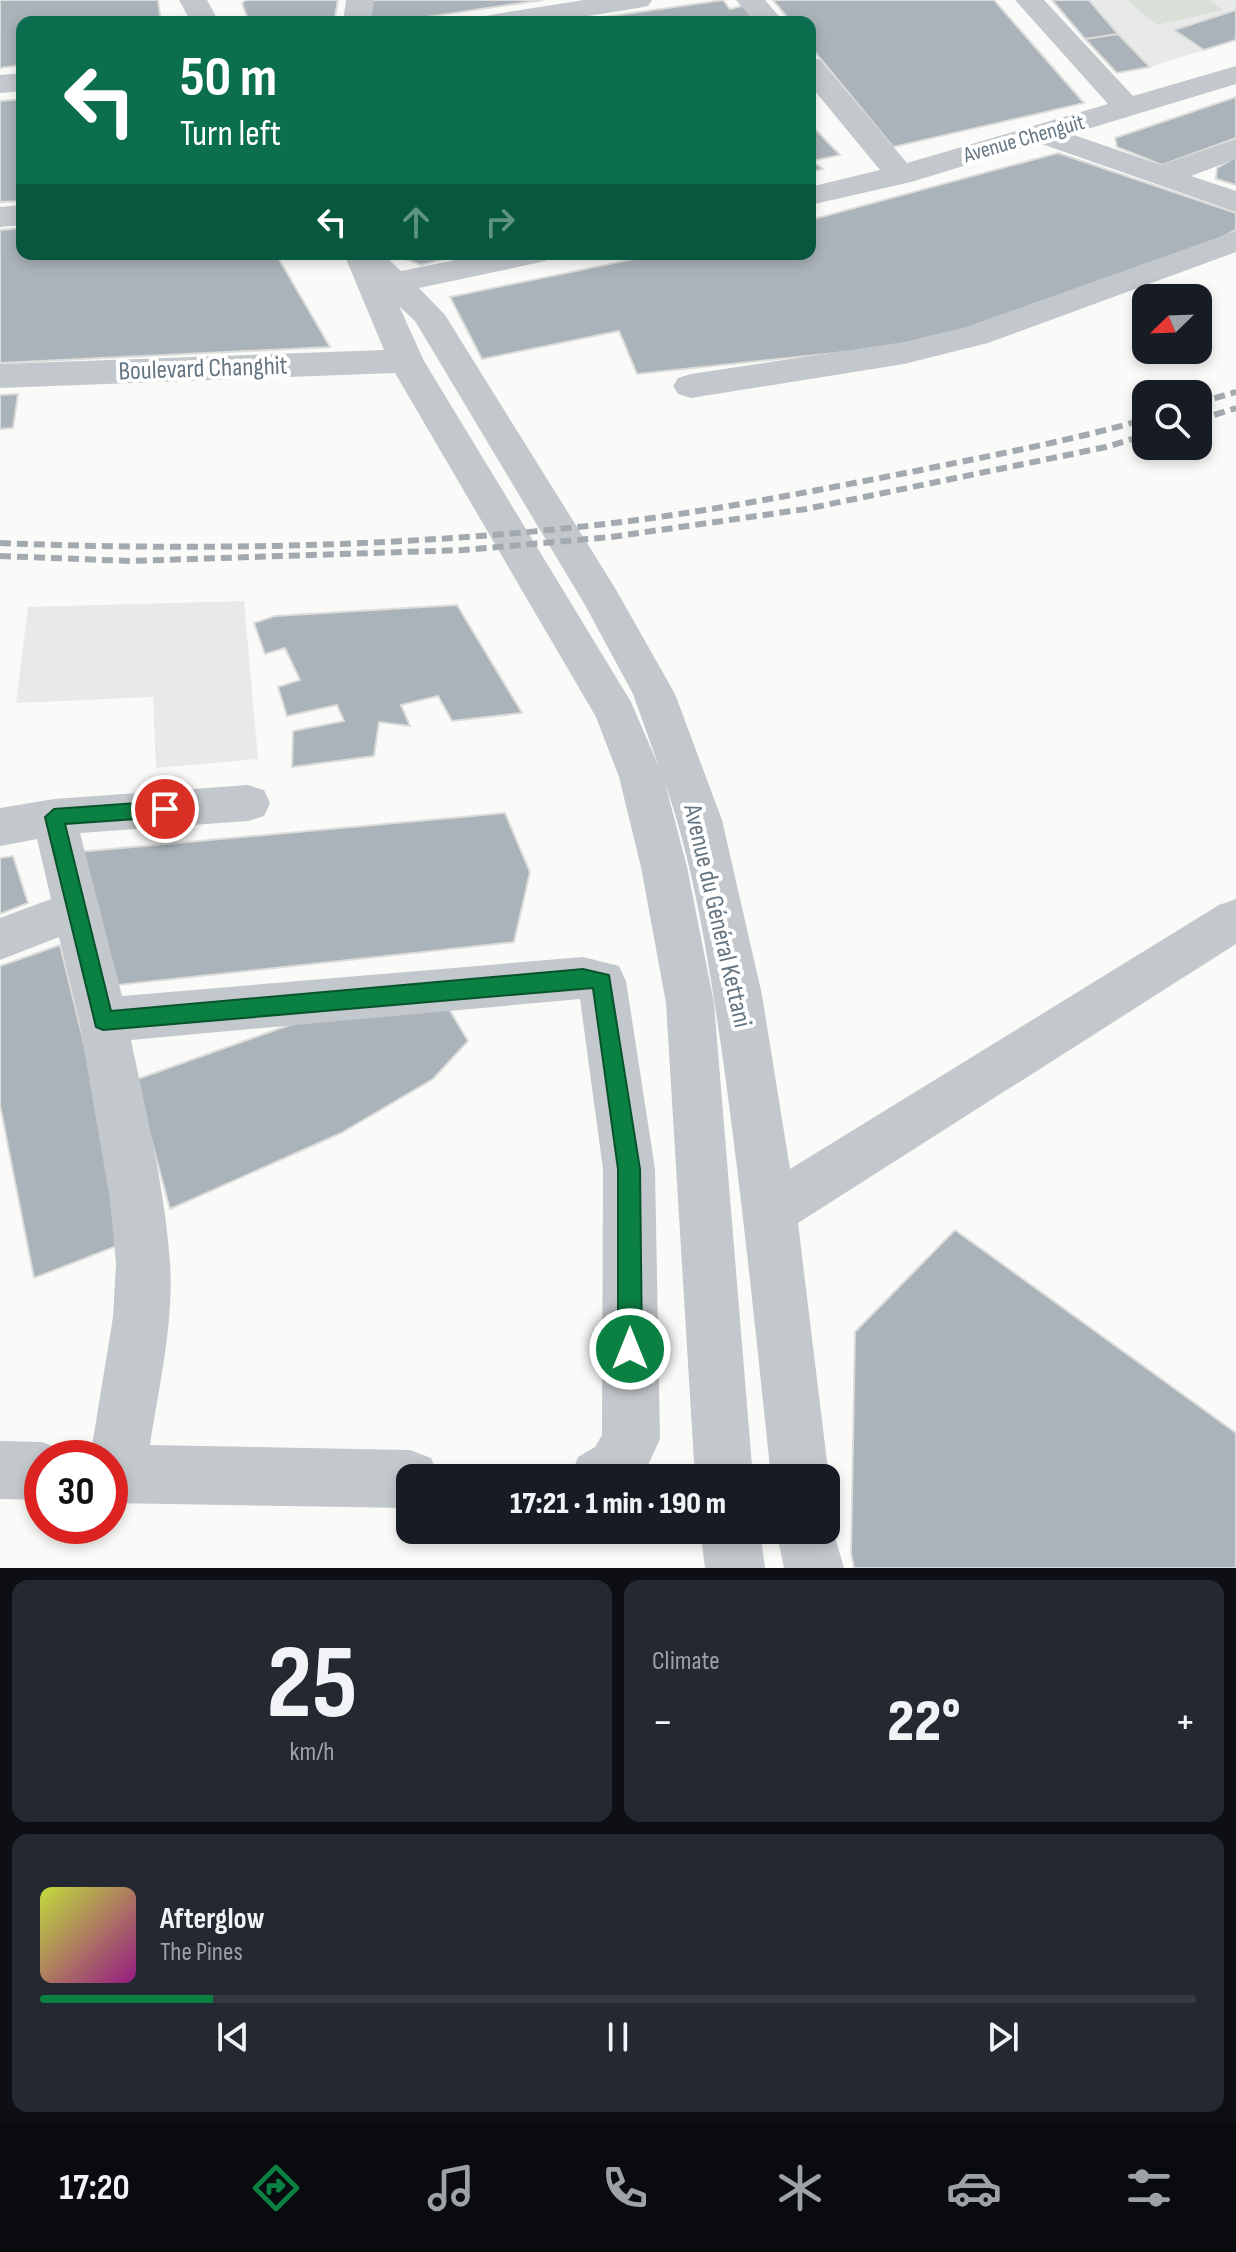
<!DOCTYPE html>
<html lang="en">
<head>
<meta charset="utf-8">
<style>
	:root { --surface:#171b24; --page:#242831; --text:#f1f3f6; --muted:#9ea1a6; --line:#363941; --accent:#0b8043 }
	body { margin:0; font-family:"Sofia Sans Condensed",sans-serif; background:var(--page); color:var(--text); height:100vh; display:flex; flex-direction:column; font-size:30px; white-space:nowrap }
	* { box-sizing:border-box; margin:0 }
	p { font-size:26px; color:var(--muted) }
	.icon { flex:none; width:44px; height:44px; fill:none; stroke:currentColor; stroke-width:2; stroke-linecap:round; stroke-linejoin:round }
	.map { position:relative; height:1568px; overflow:hidden }
	.drawer { display:flex; flex-direction:column; gap:12px; padding:12px; background:#0d0f14; flex:1 }
	.drawer>* { flex:none }
	.top-card { position:absolute; left:16px; top:16px; width:800px; height:244px; border-radius:16px; box-shadow:0 4px 12px #0003; background:#0b6e4f; color:#fff; overflow:hidden }
	.needle { width:52px; rotate:247deg }
	.tools { position:absolute; left:1132px; top:284px; display:grid; gap:16px }
	.tools a { display:grid; place-items:center; width:80px; height:80px; border-radius:16px; background:var(--surface); box-shadow:0 4px 12px #0003; font-size:40px }
	.speed { position:absolute; left:24px; top:1440px; display:flex; gap:16px; font-size:40px; font-weight:700; text-align:center }
	.speed>* { display:grid; place-content:center; width:104px; height:104px; border-radius:50%; background:var(--surface); box-shadow:0 4px 12px #0003; line-height:1 }
	.speed .limit { border:12px solid #d22; background:#fff; color:#111 }
	.pin { position:absolute; display:grid; place-items:center; width:68px; height:68px; color:#fff; margin:-34px; border:4px solid #fff; border-radius:50%; box-shadow:0 2px 8px #0007 }
	.me { position:absolute; width:88px; margin:-44px; rotate:0deg; stroke-linejoin:round; filter:drop-shadow(0 0 6px #0008) }
	.turn { display:flex; align-items:center; gap:28px; height:168px; padding:0 32px; font-size:36px }
	.turn .icon { width:104px; height:104px; stroke-width:2.5 }
	.turn b { display:block; font-size:56px; line-height:68px }
	.lanes { display:flex; align-items:center; height:76px; padding:0 32px; background:#0003; justify-content:center; gap:40px; direction:ltr }
	.lanes .off { opacity:.35 }
	.big { font-size:60px; font-weight:800; line-height:1.1 }
	.drawer .tile { flex:1; display:flex; flex-direction:column; justify-content:center; gap:12px; min-width:0; padding:0 28px; border-radius:16px; background:var(--page) }
	.drawer .dial { align-items:center; gap:0 }
	.dial b { font-size:104px; line-height:1 }
	.song { display:flex; align-items:center; gap:24px }
	.cover { width:96px; height:96px; border-radius:12px; background:linear-gradient(135deg,hsl(70 70% 55%),hsl(310 70% 35%)) }
	.played { height:8px; border-radius:4px; background:linear-gradient(90deg,var(--accent) 15%,var(--line) 15%) }
	.keys { display:flex; justify-content:space-around; direction:ltr }
	.heat { display:flex; justify-content:space-between; align-items:center; font-size:44px; direction:ltr }
	.drawer .tiles { flex:1; display:grid; gap:12px; grid-template-columns:1fr 1fr }
	.tile:last-child { grid-column:span 2 }
	.trip { position:absolute; left:396px; top:1464px; width:444px; height:80px; border-radius:16px; background:var(--surface); box-shadow:0 4px 12px #0003; font-weight:800; line-height:80px; text-align:center }
	.dock { display:flex; height:128px; justify-content:space-around; align-items:center; background:#090b0e; color:var(--muted) }
	.dock .icon { width:56px; height:56px }
	.dock .selected { color:var(--accent) }
	.dock b { font-size:36px; color:var(--text) }
	.map>svg:first-child { display:block }
	.built { fill:#e8e9e9 }
	.green { fill:#dadfd7 }
	.building { fill:#aab3b9; stroke:#dcdcda; stroke-width:2 }
	.lines { fill:none; stroke-linecap:round; stroke-linejoin:round }
	.minor { fill:#c3c8cc; fill-rule:evenodd }
	.rail-far1 { stroke:#a2aab0; stroke-width:4; stroke-dasharray:9 4; stroke-linecap:butt }
	.rail { stroke:#a2aab0; stroke-width:6; stroke-dasharray:11 6; stroke-linecap:butt }
	.route { fill:#0b8043; stroke:#07532c; stroke-width:2 }
	.labels { text-anchor:middle; dominant-baseline:central; stroke-width:8; stroke-linejoin:round; paint-order:stroke }
	.far-street-label { font-size:22px; fill:#657683; stroke:#fff }
	.street-label { font-size:26px; fill:#657683; stroke:#fff }
</style>
</head>
<body>
<div class="map">
<svg width="1236" height="1568" viewBox="0 0 1236 1568">
	<rect width="100%" height="100%" fill="#fafaf8"/>
	<!-- built -->
	<path class="built" d="M 1052,0 L 1236,0 L 1236,40 L 1150,67 L 1118,34 L 1085,39 Z
		M 244,601 L 258,759 L 156,768 L 153,697 L 16,703 L 28,607 Z"/>
	<!-- green -->
	<path class="green" d="M 1127,0 L 1210,0 L 1223,10 L 1157,25 Z"/>
	<!-- building -->
	<path class="building" d="M 0,0 L 158,0 L 161,22 L 22,22 L 22,65 L 0,68 Z
		M 246,0 L 338,0 L 334,22 L 249,22 L 242,3 Z
		M 373,0 L 543,0 L 393,22 L 368,22 Z
		M 723,0 L 730,9 L 745,5 L 758,22 L 591,22 L 590,19 Z
		M 773,0 L 994,0 L 1084,103 L 893,147 L 810,46 L 810,22 L 791,22 Z
		M 1052,0 L 1089,0 L 1118,34 L 1085,39 Z
		M 1236,10 L 1236,40 L 1204,50 L 1174,30 Z
		M 1118,34 L 1150,67 L 1117,73 L 1085,39 Z
		M 1236,97 L 1236,138 L 1162,165 L 1117,147 L 1115,138 Z
		M 22,99 L 22,201 L 0,202 L 0,101 Z
		M 810,124 L 840,155 L 812,161 L 823,169 L 810,172 Z
		M 1058,153 L 1236,213 L 1236,230 L 1192,253 L 921,344 L 637,374 L 619,331 L 482,359 L 450,297 L 658,254 L 810,254 L 810,220 Z
		M 1236,157 L 1236,185 L 1216,179 L 1217,168 Z
		M 22,228 L 22,254 L 276,254 L 330,347 L 0,363 L 0,230 Z
		M 391,254 L 465,254 L 421,265 Z
		M 18,394 L 13,428 L 0,429 L 0,395 Z
		M 457,605 L 522,713 L 452,721 L 438,696 L 401,705 L 410,726 L 379,722 L 374,756 L 292,767 L 293,731 L 344,721 L 337,705 L 287,716 L 278,687 L 300,680 L 285,648 L 265,654 L 254,623 L 275,616 Z
		M 505,813 L 530,872 L 514,942 L 108,986 L 78,852 Z
		M 13,856 L 28,903 L 0,914 L 0,858 Z
		M 60,945 L 132,1240 L 34,1278 L 0,1105 L 0,966 Z
		M 446,1004 L 468,1041 L 433,1079 L 341,1133 L 170,1209 L 135,1080 L 312,1017 Z
		M 955,1230 L 1236,1433 L 1236,1568 L 854,1568 L 851,1553 L 855,1332 Z"/>
	<g class="lines">
		<!-- minor -->
		<path class="minor" d="M 179,0 L 207,0 L 219,22 L 191,22 Z
			M 346,0 L 374,0 L 371,22 L 343,22 Z
			M 584,0 L 652,0 L 648,6 L 638,8 L 550,22 L 482,22 L 486,16 L 496,14 Z
			M 736,0 L 765,0 L 784,22 L 755,22 Z
			M 1015,0 L 1044,0 L 1133,96 L 1236,66 L 1236,84 L 1071,134 L 1161,165 L 1236,139 L 1236,159 L 1191,176 L 1236,191 L 1236,212 L 1039,143 L 911,182 L 810,205 L 810,187 L 880,170 L 810,85 L 810,57 L 820,60 L 907,163 L 1108,104 Z
			M 22,73 L 22,91 L 0,93 L 0,75 Z
			M 22,205 L 22,225 L 0,227 L 0,207 Z
			M 1236,231 L 1236,252 L 988,343 L 904,364 L 691,398 L 678,394 L 673,386 L 678,378 L 691,374 L 904,342 L 966,327 Z
			M 344,254 L 383,254 L 401,271 L 485,254 L 550,254 L 546,261 L 419,288 L 445,315 L 615,588 L 675,694 L 722,820 L 762,995 L 790,1169 L 1219,905 L 1236,899 L 1236,944 L 798,1223 L 829,1478 L 826,1486 L 826,1478 L 771,1478 C 757,1343 743,1208 725,1074 C 711,977 697,875 665,783 L 687,867 L 714,1003 L 753,1478 L 695,1478 L 666,1003 L 641,867 L 619,777 L 596,717 L 395,373 L 0,388 L 0,364 L 384,350 ZM 399,306 L 415,321 L 585,605 L 633,694 L 659,767 L 631,702 L 424,361 Z
			M 248,785 L 264,790 L 270,803 L 264,816 L 248,821 L 80,833 L 122,996 L 583,957 L 619,966 L 626,981 L 655,1169 L 660,1439 L 642,1478 L 570,1478 L 578,1457 L 595,1447 L 602,1435 L 603,1169 L 580,999 L 131,1040 C 146,1113 165,1188 170,1263 C 174,1323 159,1386 150,1445 L 410,1450 L 431,1458 L 439,1478 L 410,1478 L 410,1508 L 110,1503 L 110,1458 L 87,1458 L 91,1452 L 113,1317 L 116,1264 L 110,1200 L 79,1020 L 59,937 L 0,960 L 0,918 L 51,899 L 37,839 L 0,846 L 0,808 L 54,799 Z
			M 0,1441 L 42,1442 L 63,1450 L 66,1458 L 42,1458 L 42,1500 L 0,1499 Z
			M 827,1509 L 844,1568 L 784,1568 L 776,1530 L 826,1530 Z
			M 700,1530 L 760,1530 L 765,1568 L 705,1568 Z"/>
		<!-- rail-far1 -->
		<path class="rail-far1" d="M 1231,394 L 1236,392"/>
		<!-- rail -->
		<path class="rail" d="M 1198,403 L 1236,392
			M 1198,420 L 1236,408
			M 0,543 C 197,551 409,547 605,524 C 709,512 813,491 916,471 C 993,455 1070,441 1146,419
			M 0,556 L 131,561 L 463,550 L 611,537 L 806,509 L 1106,447 L 1146,435"/>
	</g>
	<!-- route -->
	<path class="route" d="M 165,801 L 174,809 L 165,817 L 65,824 L 111,1011 L 583,969 L 609,975 L 640,1169 L 642,1349 L 638,1357 L 630,1361 L 622,1357 L 618,1349 L 618,1169 L 593,988 L 103,1030 L 96,1027 L 45,817 L 54,809 Z"/>
	<g class="labels">
		<!-- far-street labels -->
		<g class="far-street-label">
			<text transform="translate(1024 139) rotate(-16)">Avenue Chenguit</text>
		</g>
		<!-- street labels -->
		<g class="street-label">
			<text transform="translate(203 369) rotate(-2)">Boulevard Changhit</text>
			<text transform="translate(717 916) rotate(77)">Avenue du Général Kettani</text>
		</g>
	</g>
</svg>
<div class="tools">
<a><svg class="needle" viewBox="-14 -14 28 28"><path d="M0-13l5 13h-10z" fill="#e53935"/><path d="M0 13l5-13h-10z" fill="#9ea1a6"/></svg></a>
<a><svg class="icon" aria-label="search" viewBox="0 0 24 24"><circle cx="10" cy="10" r="6"/><path d="M15 15l6 6"/></svg></a>
</div>
<div class="speed"><div class="limit">30</div></div>
<div class="pin" style="left:165px;top:809px;background:#d93025"><svg class="icon" aria-label="arrive" viewBox="0 0 24 24"><path d="M6 21V4h12l-3 4 3 4H6"/></svg></div>
<svg class="me" style="left:630px;top:1349px" viewBox="-20 -20 40 40"><circle r="17" fill="#0b8043" stroke="#fff" stroke-width="3"/><path d="M0-11L8 9 0 5-8 9z" fill="#fff"/></svg>
<div class="trip">17:21 · 1 min · 190 m</div>
<div class="top-card">
<div class="turn"><svg class="icon" aria-label="left" viewBox="0 0 24 24"><path d="M17 20v-9H6M10 6l-5 5 5 5"/></svg><div><b>50 m</b>Turn left</div></div>
<div class="lanes"><svg class="icon" aria-label="left" viewBox="0 0 24 24"><path d="M17 20v-9H6M10 6l-5 5 5 5"/></svg><svg class="icon off" aria-label="ahead" viewBox="0 0 24 24"><path d="M12 20V5M6 11l6-6 6 6"/></svg><svg class="icon off" aria-label="right" viewBox="0 0 24 24"><path d="M7 20v-9h11M14 6l5 5-5 5"/></svg></div>
</div>
</div>
<section class="drawer">
<div class="tiles">
<div class="tile dial"><b>25</b><p>km/h</p></div>
<div class="tile"><p>Climate</p>
<div class="heat"><a>−</a><b class="big">22°</b><a>+</a></div>
</div>
<div class="tile">
<div class="song"><i class="cover"></i><div><b>Afterglow</b><p>The Pines</p></div></div>
<div class="played"></div>
<div class="keys"><svg class="icon" aria-label="previous" viewBox="0 0 24 24"><path d="M18 5L8 12l10 7zM5 5v14"/></svg><svg class="icon" aria-label="pause" viewBox="0 0 24 24"><path d="M8 5v14M16 5v14"/></svg><svg class="icon" aria-label="next" viewBox="0 0 24 24"><path d="M6 5l10 7-10 7zM19 5v14"/></svg></div>
</div>
</div>
</section>
<nav class="dock">
<b>17:20</b>
<svg class="icon selected" aria-label="directions" viewBox="0 0 24 24"><path d="M12 3l9 9-9 9-9-9zM9 14v-3h6M13 9l2 2-2 2"/></svg>
<svg class="icon" aria-label="music" viewBox="0 0 24 24"><path d="M9 18V5l10-2v13"/><circle cx="6" cy="18" r="3"/><circle cx="16" cy="16" r="3"/></svg>
<svg class="icon" aria-label="phone" viewBox="0 0 24 24"><path d="M5 4h4l2 5-3 2q2 4 5 5l2-3 5 2v4C11 20 4 13 5 4z"/></svg>
<svg class="icon" aria-label="climate" viewBox="0 0 24 24"><path d="M12 3v18M4 7l16 10M4 17L20 7"/></svg>
<svg class="icon" aria-label="car" viewBox="0 0 24 24"><path d="M5 17H2v-5l4-1 3-4h7l3 4 3 1v5h-3M9 17h6M6 11h13"/><circle cx="7" cy="17" r="2"/><circle cx="17" cy="17" r="2"/></svg>
<svg class="icon" aria-label="filters" viewBox="0 0 24 24"><path d="M4 7h16M4 17h16"/><circle cx="9" cy="7" r="2"/><circle cx="15" cy="17" r="2"/></svg>
</nav>
</body>
</html>
